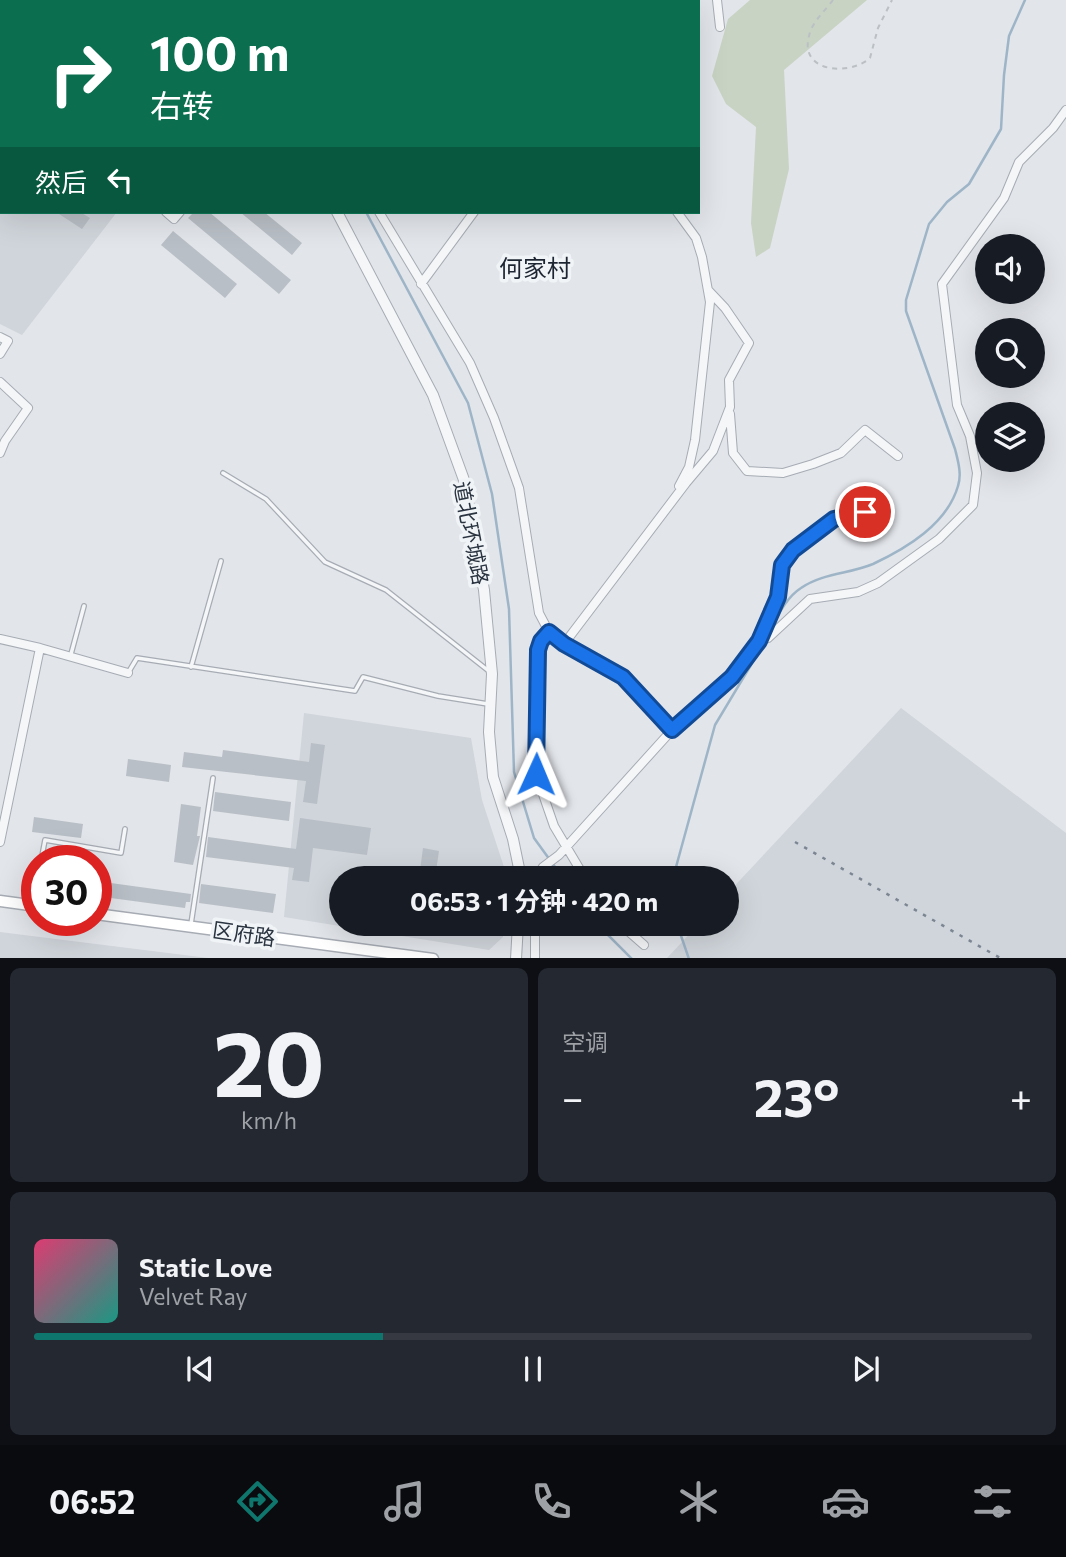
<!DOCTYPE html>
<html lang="zh">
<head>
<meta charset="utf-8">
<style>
	:root { --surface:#171b24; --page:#242831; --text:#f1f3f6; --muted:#9ea1a6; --line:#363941; --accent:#0f766e }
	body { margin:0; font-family:Commissioner,"Noto Sans SC",sans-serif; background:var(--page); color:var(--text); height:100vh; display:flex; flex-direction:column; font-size:26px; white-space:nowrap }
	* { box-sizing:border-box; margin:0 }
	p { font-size:23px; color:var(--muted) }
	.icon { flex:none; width:38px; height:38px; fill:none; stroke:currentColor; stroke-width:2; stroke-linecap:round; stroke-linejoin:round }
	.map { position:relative; height:958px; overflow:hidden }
	.side { display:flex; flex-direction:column; gap:10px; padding:10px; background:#0d0f14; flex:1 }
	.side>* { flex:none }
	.hud { position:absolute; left:0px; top:0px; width:700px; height:214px; box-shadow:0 7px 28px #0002; background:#0b6e4f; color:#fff; overflow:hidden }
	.buttons { position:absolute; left:975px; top:234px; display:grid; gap:14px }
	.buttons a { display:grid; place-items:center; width:70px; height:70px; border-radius:50%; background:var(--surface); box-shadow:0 7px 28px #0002; font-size:35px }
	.speed { position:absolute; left:21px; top:845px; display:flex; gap:14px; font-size:35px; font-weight:700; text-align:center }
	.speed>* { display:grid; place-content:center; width:91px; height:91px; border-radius:50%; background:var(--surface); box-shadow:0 7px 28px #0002; line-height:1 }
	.speed .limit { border:10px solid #d22; background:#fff; color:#111 }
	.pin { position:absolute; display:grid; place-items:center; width:60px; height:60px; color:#fff; margin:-30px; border:4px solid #fff; border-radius:50%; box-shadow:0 2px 7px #0007 }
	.me { position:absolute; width:77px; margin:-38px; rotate:1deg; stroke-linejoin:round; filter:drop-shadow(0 0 5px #0008) }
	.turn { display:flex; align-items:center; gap:24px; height:147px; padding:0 35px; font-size:32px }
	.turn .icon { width:91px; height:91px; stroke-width:2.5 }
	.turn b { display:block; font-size:49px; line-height:60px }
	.then { display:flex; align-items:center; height:66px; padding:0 35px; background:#0003; gap:14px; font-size:26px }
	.big { font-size:52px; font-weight:700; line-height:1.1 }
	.side .tile { flex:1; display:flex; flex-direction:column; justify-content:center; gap:10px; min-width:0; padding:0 24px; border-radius:10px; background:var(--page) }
	.side .dial { align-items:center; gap:0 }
	.dial b { font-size:91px; line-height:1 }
	.song { display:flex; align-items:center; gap:21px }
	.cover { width:84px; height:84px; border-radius:10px; background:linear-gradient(135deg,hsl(340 70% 55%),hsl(170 70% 35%)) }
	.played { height:7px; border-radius:4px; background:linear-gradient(90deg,var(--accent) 35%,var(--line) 35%) }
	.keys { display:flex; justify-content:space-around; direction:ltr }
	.heat { display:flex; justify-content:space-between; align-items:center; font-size:38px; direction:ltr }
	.side .tiles { flex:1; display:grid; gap:10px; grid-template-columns:1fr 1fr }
	.tile:last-child { grid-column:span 2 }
	.trip { position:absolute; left:329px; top:866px; width:410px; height:70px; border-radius:35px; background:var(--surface); box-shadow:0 7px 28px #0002; font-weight:700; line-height:70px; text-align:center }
	.tabs { display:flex; height:112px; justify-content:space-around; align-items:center; background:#090b0e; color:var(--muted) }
	.tabs .icon { width:49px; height:49px }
	.tabs .selected { color:var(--accent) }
	.tabs b { font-size:32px; color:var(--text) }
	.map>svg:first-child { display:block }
	.built { fill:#d0d5db }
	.green { fill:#c8d3c3 }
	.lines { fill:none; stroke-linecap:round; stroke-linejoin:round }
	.stream { stroke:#9eb5c8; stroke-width:2.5 }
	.building { fill:#b9bfc6 }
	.service-casing { stroke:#a7acb4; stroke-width:6 }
	.minor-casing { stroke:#a7acb4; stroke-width:10 }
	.tertiary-casing { stroke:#a7acb4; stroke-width:12 }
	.secondary-casing { stroke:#a7acb4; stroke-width:13 }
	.path { stroke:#bbc0c5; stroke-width:2; stroke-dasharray:5 5; stroke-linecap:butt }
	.service { stroke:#f4f6f8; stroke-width:3.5 }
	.minor { stroke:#f4f6f8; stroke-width:8 }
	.tertiary { stroke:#f4f6f8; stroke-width:10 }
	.secondary { stroke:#fff; stroke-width:10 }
	.rail { stroke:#7c8693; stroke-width:2.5; stroke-dasharray:3.5 7; stroke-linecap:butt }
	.route-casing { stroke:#114b97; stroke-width:18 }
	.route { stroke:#1a73e8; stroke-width:12 }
	.labels { text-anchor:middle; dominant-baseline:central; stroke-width:7; stroke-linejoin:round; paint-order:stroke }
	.street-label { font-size:21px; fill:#2a3441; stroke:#f1f4f7 }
	.quarter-label { font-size:24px; fill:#1d2532; stroke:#f1f4f7 }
</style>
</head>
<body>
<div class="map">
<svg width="1066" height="959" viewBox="0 0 1066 959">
	<rect width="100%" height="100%" fill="#e2e5ea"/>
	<!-- built -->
	<path class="built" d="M 0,91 L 2,212 L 117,212 L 22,335 L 0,324 Z
		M 901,708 L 1066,833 L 1066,958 L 667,958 L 699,924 L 726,924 L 726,895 Z
		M 304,713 L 471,738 L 482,800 L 504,867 L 504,878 L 341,878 L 341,924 L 503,924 L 503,937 L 489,950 L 284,917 Z
		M 0,932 L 208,958 L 0,958 Z"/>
	<!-- green -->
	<path class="green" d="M 750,0 L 867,0 L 784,70 L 789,169 L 770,248 L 756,257 L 751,223 L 756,127 L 726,104 L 712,76 L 728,19 Z"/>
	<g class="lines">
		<!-- stream -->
		<path class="stream" d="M 247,0 L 248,2
			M 366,212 L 468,403 L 492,494 L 509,609 L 514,772 L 534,838 L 563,878
			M 771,631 C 777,616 787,597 801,588 C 823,573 849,574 873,564 C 907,548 947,524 958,486 C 962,474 958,461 955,449 L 906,311 L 906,300 L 929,224 L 947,202 L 969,184 L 1001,129 L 1004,75 L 1009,36 L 1025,0
			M 673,878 L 715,725 L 766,640
			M 597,924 L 632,959
			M 677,924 L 689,959"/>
	</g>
	<!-- building -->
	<path class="building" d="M 56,212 L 80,212 L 90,218 L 82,229 Z
		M 194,212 L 209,212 L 291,280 L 279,294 L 188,218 Z
		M 240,212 L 264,212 L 302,243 L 292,255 Z
		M 173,231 L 237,284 L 225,298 L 161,245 Z
		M 311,743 L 325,745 L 317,804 L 303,802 L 306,781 L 182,767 L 184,752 L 222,757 L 223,750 L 309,762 Z
		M 128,759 L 171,765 L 169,782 L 126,776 Z
		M 215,792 L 291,802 L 289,821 L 213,811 Z
		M 181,804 L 201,807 L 197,836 L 200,836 L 193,865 L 174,862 Z
		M 34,817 L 83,824 L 81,838 L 32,832 Z
		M 300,818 L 371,828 L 367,855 L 313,848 L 309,882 L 292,880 L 294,868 L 206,857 L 208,837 L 296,849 Z
		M 423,848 L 439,851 L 435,878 L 419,878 Z
		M 96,881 L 191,894 L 190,902 L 186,902 L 185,908 L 96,896 Z
		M 201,884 L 276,894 L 273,913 L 199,903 Z
		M 446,924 L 486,924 L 485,934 L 445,929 Z"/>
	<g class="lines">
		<defs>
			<path id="service" d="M 223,473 L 266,499 L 325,562 L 386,590 L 490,672
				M 759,639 L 778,597 L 782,565 L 793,550 L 834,519 L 865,512
				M 71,654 L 84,606
				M 191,667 L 221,561
				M 128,673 L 137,658 L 355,691 L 363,677 L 438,696 L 488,704
				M 41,861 L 45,840 L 121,853 L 125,829
				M 34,903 L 37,888
				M 191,924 L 213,778"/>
			<path id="minor" d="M 229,0 L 230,2
				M 501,0 L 503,2
				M 717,0 L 720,27
				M 341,2 L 342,0
				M 0,84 L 2,85
				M 166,212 L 174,219 L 180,212
				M 379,212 L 470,363 L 494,418 L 519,488 L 539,613 L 549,632 L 564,644 L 623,677 L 672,730
				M 677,212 L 696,238 L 702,257 L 710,302 L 695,440 L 689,467 L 679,486
				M 421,284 L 474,212
				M 0,337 L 8,341 L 0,354
				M 0,382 L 28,408 L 5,441 L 0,453
				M 730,414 L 733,453 L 747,471 L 783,473 L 813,464 L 841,453 L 865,430 L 898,456
				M 549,632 L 541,641 L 538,650 L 536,774 L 554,826 L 585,878
				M 0,639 L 40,648 L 128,673
				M 564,644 L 686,483 L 713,451 L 730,407 L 729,380 L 749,343 L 725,308 L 708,290
				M 0,842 L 40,648
				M 537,878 L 543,867 L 559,855 L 672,730 L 732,677 L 759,641 L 768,638 L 810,599 L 858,592 L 878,583 L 939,539 L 973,505 L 977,473 L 970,436 L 957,405 L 942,284 L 1004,198 L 1019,162 L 1053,128 L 1066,110
				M 620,924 L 644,945
				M 535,959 L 535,924"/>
			<path id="tertiary" d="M 118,0 L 122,2
				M 337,212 L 433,395 L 464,480 L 484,590 L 492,674 L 489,732 L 493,777 L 513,839 L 521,878
				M 516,959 L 518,924"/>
			<path id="secondary" d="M 0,901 L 37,906
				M 96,914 L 433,959"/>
		</defs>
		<!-- service casing -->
		<use href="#service" class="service-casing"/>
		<!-- minor casing -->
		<use href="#minor" class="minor-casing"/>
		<!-- tertiary casing -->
		<use href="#tertiary" class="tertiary-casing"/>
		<!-- secondary casing -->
		<use href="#secondary" class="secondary-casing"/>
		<!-- path -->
		<path class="path" d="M 833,0 C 824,12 812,22 809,36 C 799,73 850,76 870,58 L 878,28 L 892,0"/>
		<!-- service -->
		<use href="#service" class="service"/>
		<!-- minor -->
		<use href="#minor" class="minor"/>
		<!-- tertiary -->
		<use href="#tertiary" class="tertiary"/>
		<!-- secondary -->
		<use href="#secondary" class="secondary"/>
		<!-- rail -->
		<path class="rail" d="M 795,842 L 1002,959"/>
	</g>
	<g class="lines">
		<defs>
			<path id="route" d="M 536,774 L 538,650 L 541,641 L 549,632 L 564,644 L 623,677 L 672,730 L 732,677 L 759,641 L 778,597 L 782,565 L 793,550 L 834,519 L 865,512"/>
		</defs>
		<!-- route casing -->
		<use href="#route" class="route-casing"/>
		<!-- route -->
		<use href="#route" class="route"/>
	</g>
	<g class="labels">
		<!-- street labels -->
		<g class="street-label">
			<text transform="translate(472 533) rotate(79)">道北环城路</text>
			<text transform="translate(244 933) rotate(8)">区府路</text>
		</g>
		<!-- quarter labels -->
		<g class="quarter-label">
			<text x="535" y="267">何家村</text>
		</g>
	</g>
</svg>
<div class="buttons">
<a><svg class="icon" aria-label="sound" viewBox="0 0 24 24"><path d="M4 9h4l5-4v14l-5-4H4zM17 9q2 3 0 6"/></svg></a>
<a><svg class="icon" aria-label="search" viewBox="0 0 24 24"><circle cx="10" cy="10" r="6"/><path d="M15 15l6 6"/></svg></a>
<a><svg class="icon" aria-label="layers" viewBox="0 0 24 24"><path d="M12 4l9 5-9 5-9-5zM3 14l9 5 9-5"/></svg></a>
</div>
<div class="speed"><div class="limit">30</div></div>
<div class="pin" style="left:865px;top:512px;background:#d93025"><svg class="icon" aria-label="arrive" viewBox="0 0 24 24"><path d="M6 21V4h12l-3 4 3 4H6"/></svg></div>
<svg class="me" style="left:536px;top:774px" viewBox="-20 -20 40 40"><path d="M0-17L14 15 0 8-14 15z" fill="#1a73e8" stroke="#fff" stroke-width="4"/></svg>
<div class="trip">06:53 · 1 分钟 · 420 m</div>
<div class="hud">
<div class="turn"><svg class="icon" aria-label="right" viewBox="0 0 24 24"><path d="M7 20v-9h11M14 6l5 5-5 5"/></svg><div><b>100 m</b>右转</div></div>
<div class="then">然后<svg class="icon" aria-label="left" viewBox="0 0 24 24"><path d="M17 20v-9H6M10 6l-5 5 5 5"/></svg></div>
</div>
</div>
<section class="side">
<div class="tiles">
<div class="tile dial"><b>20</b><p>km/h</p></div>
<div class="tile"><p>空调</p>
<div class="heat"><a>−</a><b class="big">23°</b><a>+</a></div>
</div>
<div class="tile">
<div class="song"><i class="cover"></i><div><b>Static Love</b><p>Velvet Ray</p></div></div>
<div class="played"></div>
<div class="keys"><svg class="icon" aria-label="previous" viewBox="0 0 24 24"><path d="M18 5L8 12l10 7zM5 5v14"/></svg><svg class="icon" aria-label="pause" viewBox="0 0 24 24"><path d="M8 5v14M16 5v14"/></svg><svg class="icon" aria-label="next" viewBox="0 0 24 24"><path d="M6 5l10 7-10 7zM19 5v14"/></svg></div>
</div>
</div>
</section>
<nav class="tabs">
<b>06:52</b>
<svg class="icon selected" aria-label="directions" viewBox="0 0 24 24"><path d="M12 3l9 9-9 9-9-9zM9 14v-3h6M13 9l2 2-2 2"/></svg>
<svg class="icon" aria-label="music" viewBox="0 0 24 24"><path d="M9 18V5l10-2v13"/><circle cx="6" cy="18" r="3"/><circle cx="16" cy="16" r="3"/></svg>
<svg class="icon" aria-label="phone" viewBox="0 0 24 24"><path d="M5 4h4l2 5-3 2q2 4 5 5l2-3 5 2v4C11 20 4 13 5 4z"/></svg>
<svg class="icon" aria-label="climate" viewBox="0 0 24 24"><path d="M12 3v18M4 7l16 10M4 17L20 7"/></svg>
<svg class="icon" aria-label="car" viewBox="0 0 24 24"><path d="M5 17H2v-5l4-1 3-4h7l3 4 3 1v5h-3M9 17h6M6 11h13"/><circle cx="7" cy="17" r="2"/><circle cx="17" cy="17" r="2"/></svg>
<svg class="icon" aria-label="filters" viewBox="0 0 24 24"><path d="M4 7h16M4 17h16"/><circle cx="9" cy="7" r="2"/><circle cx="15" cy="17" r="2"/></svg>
</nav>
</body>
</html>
